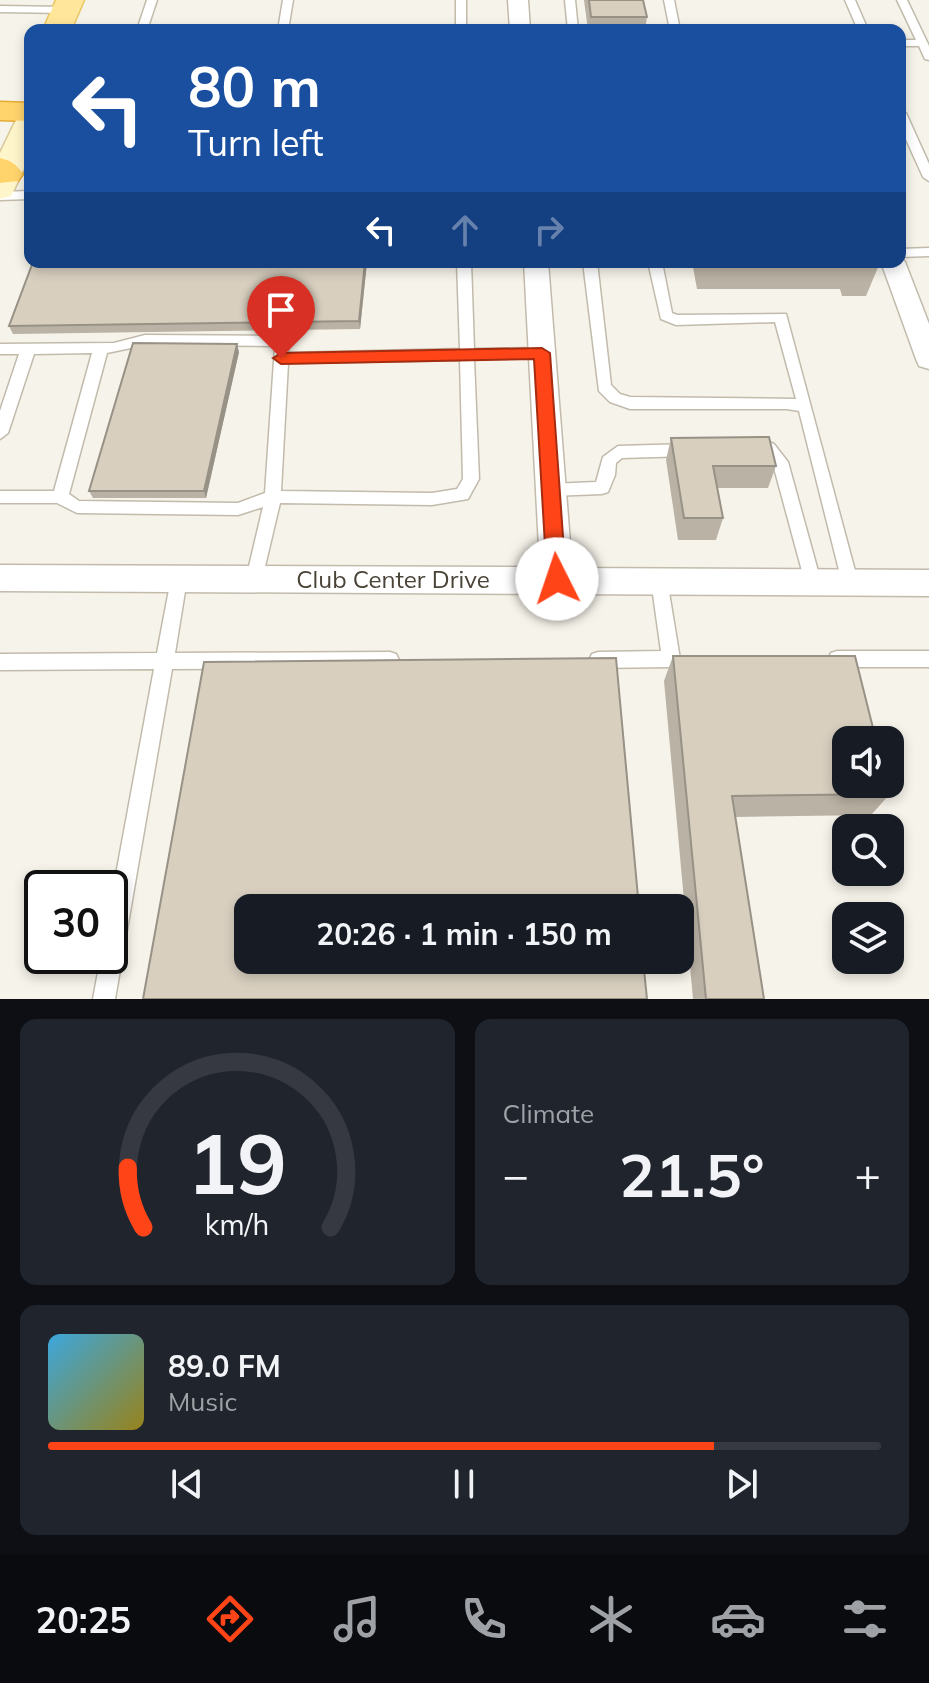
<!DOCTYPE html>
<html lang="en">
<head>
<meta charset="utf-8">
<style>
	:root { --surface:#171b24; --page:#20242c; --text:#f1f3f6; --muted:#9ea1a6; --line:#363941; --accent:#ff4418 }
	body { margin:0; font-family:Mulish,sans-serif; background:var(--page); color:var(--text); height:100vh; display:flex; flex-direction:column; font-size:30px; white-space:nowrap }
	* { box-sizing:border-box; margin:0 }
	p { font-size:26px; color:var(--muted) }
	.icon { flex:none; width:44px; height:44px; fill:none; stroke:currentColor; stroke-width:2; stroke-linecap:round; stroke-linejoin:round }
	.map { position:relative; height:999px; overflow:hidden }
	.side { display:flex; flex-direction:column; gap:20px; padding:20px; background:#0d0f14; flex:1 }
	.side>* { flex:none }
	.hud { position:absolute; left:24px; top:24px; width:882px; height:244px; border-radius:16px; box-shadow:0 4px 12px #0003; background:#1a4fa0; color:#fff; overflow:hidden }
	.buttons { position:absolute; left:832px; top:726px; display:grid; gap:16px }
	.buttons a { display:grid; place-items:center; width:72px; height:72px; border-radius:16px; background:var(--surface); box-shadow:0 4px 12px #0003; font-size:40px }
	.speed { position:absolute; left:24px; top:870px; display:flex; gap:16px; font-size:40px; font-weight:700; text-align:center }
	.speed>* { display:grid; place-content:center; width:104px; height:104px; border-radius:50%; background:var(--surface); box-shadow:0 4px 12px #0003; line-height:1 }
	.speed .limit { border:4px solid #111; border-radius:12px; background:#fff; color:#111 }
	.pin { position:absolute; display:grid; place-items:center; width:68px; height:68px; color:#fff; margin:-82px -34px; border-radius:50% 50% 50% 0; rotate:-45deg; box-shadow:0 0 8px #0007 }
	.pin .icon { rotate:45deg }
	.me { position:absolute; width:88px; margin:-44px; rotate:356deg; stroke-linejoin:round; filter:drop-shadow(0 0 6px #0008) }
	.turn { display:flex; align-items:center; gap:28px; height:168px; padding:0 32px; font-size:36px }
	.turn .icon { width:104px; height:104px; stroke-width:2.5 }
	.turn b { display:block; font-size:56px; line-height:68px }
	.lanes { display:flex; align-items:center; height:76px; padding:0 32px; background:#0003; justify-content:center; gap:40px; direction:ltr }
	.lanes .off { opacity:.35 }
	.big { font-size:60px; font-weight:700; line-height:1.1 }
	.side .tile { flex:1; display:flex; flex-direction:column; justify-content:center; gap:12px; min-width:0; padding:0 28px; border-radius:16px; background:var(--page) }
	.side .dial { align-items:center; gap:0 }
	.dial svg { height:208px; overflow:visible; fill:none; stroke:var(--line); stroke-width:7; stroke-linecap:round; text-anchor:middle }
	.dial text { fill:var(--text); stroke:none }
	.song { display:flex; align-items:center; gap:24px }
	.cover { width:96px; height:96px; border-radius:12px; background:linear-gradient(135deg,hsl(200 70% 55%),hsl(50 70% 35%)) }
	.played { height:8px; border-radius:4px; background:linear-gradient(90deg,var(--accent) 80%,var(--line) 80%) }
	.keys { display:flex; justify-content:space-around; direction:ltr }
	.heat { display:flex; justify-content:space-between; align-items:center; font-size:44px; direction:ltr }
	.side .tiles { flex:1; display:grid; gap:20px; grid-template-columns:1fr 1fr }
	.tile:last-child { grid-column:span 2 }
	.trip { position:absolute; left:234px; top:894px; width:460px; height:80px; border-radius:16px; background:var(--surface); box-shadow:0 4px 12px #0003; font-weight:700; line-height:80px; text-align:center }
	.menu { display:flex; height:128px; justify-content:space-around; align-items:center; background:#090b0e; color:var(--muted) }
	.menu .icon { width:56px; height:56px }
	.menu .on { color:var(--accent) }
	.menu b { font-size:36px; color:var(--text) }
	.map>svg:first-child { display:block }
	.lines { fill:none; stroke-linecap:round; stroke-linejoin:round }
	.lane-casing { stroke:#c2bbac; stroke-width:3 }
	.street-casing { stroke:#c2bbac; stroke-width:3 }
	.secondary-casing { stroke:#d7c999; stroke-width:3 }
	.primary-casing { stroke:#e9c765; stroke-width:3 }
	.highway-casing { stroke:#e4ab36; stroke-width:3 }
	.lane { fill:#fff; fill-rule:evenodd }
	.street { fill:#fff; fill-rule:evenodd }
	.secondary { fill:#fff5cb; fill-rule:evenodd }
	.primary { fill:#ffe69a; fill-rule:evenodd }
	.highway { fill:#ffd46c; fill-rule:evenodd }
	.wall { fill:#bab2a4 }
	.shaded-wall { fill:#979186 }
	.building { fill:#d8cfbf; stroke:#979186; stroke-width:2 }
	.route { fill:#ff4418; stroke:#a62c10; stroke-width:2 }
	.labels { text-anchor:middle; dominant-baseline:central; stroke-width:6; stroke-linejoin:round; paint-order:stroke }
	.street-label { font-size:24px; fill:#4a4438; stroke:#fff }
</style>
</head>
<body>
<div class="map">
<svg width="929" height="999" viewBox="0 0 929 999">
	<rect width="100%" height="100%" fill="#f6f3ea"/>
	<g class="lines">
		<defs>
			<path id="lane" d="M 147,0 L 157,0 L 147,30 L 137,30 Z
				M 283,0 L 293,0 L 288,30 L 278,30 Z
				M 456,0 L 466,0 L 466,30 L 456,30 Z
				M 565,0 L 575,0 L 578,30 L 568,30 Z
				M 664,0 L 674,0 L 680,30 L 670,30 Z
				M 845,0 L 855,0 L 868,30 L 858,30 Z
				M 897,0 L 907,0 L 929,46 L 929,60 L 925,59 L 919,46 L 900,46 L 900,40 L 916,40 Z
				M 0,6 L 65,7 L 70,10 L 65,13 L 0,12 Z
				M 900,110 L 906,113 L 929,164 L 929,181 L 923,177 L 900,126 Z
				M 30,191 L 30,199 L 0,200 L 0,192 Z
				M 929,248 L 929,256 L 900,257 L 900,249 Z
				M 457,262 L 471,262 L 474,349 L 542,348 L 549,353 L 542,358 L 474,359 L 479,479 L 468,499 L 432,505 L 280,503 L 262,579 L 260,584 L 254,586 L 248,584 L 246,579 L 263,507 L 238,515 L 77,513 L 57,503 L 0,503 L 0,491 L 54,491 L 92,353 L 34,354 L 8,433 L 0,439 L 0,411 L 19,354 L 0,354 L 0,344 L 114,343 L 145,335 L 282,336 L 289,341 L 288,353 L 460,349 ZM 145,345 L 275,346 L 265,493 L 238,503 L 79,501 L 69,494 L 107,353 ZM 460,360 L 463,479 L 457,489 L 432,493 L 281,491 L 288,363 Z
				M 583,262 L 597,262 L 611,385 L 620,394 L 630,397 L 796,399 L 775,322 L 676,325 L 661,319 L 648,262 L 662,262 L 672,313 L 677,315 L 786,314 L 858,582 L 856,587 L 850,589 L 844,587 L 842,582 L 799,411 L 787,409 L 630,409 L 610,402 L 599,391 Z
				M 769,442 L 774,444 L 788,462 L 821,582 L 819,587 L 813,589 L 807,587 L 805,582 L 773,464 L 765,454 L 756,455 L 748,449 L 751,445 Z
				M 688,444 L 696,450 L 688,456 L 622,458 L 616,463 L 615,475 L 608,492 L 602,494 L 551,496 L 545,494 L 543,490 L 545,486 L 551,484 L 596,482 L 603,457 L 618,446 Z
				M 179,572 L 185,574 L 187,579 L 175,653 L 390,652 L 396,654 L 399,660 L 396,666 L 390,668 L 172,669 L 115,999 L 93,999 L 101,956 L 110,956 L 110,907 L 154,669 L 0,670 L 0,654 L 157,653 L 171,579 L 173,574 Z
				M 659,573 L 665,575 L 667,580 L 680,659 L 677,665 L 671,667 L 598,668 L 592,666 L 589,660 L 592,654 L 598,652 L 661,651 L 651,580 L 653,575 Z
				M 837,651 L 929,651 L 929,667 L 837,667 L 831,665 L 828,659 L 831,653 Z"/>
			<path id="street" d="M 508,0 L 528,0 L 530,30 L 510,30 Z
				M 900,256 L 905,262 L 929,324 L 929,369 L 919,366 L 916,359 L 881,262 L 900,262 Z
				M 524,262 L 548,262 L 572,568 L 929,570 L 929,596 L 0,591 L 0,565 L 540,567 Z"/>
			<path id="secondary" d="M 30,111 L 30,156 L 11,196 L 0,199 L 0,153 L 19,114 Z"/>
			<path id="primary" d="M 56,0 L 84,0 L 71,30 L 43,30 Z"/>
			<path id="highway" d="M 0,102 L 30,103 L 30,121 L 0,120 Z
				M 0,158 C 12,161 16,164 23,174 L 18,181 L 0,183 Z"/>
		</defs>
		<!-- lane casing -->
		<use href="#lane" class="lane-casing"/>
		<!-- street casing -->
		<use href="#street" class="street-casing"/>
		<!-- secondary casing -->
		<use href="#secondary" class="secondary-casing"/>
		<!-- primary casing -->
		<use href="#primary" class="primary-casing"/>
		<!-- highway casing -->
		<use href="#highway" class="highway-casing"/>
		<!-- lane -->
		<use href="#lane" class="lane"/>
		<!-- street -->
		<use href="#street" class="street"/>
		<!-- secondary -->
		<use href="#secondary" class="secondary"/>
		<!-- primary -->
		<use href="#primary" class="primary"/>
		<!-- highway -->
		<use href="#highway" class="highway"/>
	</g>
	<!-- wall -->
	<path class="wall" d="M 584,0 L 643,0 L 647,17 L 645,30 L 588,30 Z
		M 33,262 L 367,262 L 360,329 L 13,334 L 9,326 Z
		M 692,262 L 878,262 L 879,265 L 866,296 L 842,296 L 840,289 L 697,289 Z
		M 239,352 L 206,498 L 93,498 L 89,491 Z
		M 671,438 L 776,466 L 768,488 L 717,488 L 723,518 L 716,540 L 678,540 L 666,460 Z
		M 673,656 L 890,794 L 871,815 L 735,817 L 764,999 L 693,999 L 664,681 Z"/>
	<!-- shaded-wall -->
	<path class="shaded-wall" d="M 365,262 L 367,262 L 360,329 L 359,321 Z
		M 237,344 L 239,352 L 206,498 L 204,491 Z"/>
	<!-- building -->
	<path class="building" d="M 589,0 L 643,0 L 647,17 L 591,17 Z
		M 33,262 L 365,262 L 359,321 L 9,326 Z
		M 853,262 L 878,262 L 879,265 L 854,265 Z
		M 133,343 L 237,344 L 204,491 L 89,491 Z
		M 769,437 L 776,466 L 713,466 L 723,518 L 684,518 L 671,438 Z
		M 673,656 L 855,656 L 876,740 L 846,740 L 846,784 L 887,784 L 890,794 L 732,796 L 764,999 L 706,999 Z
		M 616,658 L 639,908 L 248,908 L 248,960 L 643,960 L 647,999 L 143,999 L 204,662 Z"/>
	<!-- route -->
	<path class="route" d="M 542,348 L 550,353 L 566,579 L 564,585 L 550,585 L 547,579 L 534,359 L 281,364 L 273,358 L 281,353 Z"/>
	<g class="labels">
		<!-- street labels -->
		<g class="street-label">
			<text x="393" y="579">Club Center Drive</text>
		</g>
	</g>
</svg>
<div class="buttons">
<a><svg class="icon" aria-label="sound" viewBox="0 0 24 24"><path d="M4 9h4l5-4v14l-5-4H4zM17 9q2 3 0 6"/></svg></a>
<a><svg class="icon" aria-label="search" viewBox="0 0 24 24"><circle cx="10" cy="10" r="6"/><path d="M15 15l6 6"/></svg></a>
<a><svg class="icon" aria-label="layers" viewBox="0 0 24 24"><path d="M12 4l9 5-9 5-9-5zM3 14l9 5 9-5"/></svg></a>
</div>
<div class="speed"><div class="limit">30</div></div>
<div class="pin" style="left:281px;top:358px;background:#d93025"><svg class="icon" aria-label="arrive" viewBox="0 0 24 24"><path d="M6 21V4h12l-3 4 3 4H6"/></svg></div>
<svg class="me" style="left:557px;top:579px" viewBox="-20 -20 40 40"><circle r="19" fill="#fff"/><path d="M0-13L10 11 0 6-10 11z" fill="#ff4418"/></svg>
<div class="trip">20:26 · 1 min · 150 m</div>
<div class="hud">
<div class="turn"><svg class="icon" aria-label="left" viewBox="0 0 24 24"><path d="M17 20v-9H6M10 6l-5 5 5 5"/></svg><div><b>80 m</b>Turn left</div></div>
<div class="lanes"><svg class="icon" aria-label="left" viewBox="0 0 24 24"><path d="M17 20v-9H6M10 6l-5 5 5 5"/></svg><svg class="icon off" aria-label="ahead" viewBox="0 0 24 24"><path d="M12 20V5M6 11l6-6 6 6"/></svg><svg class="icon off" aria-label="right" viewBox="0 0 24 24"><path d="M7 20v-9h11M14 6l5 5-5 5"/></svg></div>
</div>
</div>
<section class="side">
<div class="tiles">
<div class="tile dial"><svg viewBox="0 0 100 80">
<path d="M14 69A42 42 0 1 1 86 69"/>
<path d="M14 69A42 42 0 0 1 8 46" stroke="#ff4418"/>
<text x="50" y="56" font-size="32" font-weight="700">19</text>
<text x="50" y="72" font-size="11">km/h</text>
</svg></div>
<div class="tile"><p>Climate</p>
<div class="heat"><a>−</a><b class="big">21.5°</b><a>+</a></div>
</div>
<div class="tile">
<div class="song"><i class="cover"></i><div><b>89.0 FM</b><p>Music</p></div></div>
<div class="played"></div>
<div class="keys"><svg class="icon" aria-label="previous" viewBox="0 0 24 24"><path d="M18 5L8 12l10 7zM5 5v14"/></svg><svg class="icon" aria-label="pause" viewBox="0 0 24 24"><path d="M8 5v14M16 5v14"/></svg><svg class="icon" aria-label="next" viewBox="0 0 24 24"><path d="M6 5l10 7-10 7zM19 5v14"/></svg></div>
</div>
</div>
</section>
<nav class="menu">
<b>20:25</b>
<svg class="icon on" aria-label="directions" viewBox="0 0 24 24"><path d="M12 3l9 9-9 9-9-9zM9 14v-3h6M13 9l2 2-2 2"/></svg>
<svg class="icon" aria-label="music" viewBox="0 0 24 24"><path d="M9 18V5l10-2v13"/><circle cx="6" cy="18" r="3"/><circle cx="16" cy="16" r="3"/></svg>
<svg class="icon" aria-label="phone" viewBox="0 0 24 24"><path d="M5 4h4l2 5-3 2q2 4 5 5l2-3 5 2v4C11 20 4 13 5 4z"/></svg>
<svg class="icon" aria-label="climate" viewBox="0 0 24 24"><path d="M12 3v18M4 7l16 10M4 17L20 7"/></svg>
<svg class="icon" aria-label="car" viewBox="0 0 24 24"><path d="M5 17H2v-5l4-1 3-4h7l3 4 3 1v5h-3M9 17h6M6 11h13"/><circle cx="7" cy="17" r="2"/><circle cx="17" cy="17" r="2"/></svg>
<svg class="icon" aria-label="filters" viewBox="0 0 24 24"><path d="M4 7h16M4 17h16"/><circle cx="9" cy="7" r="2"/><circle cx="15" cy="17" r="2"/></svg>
</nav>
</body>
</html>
